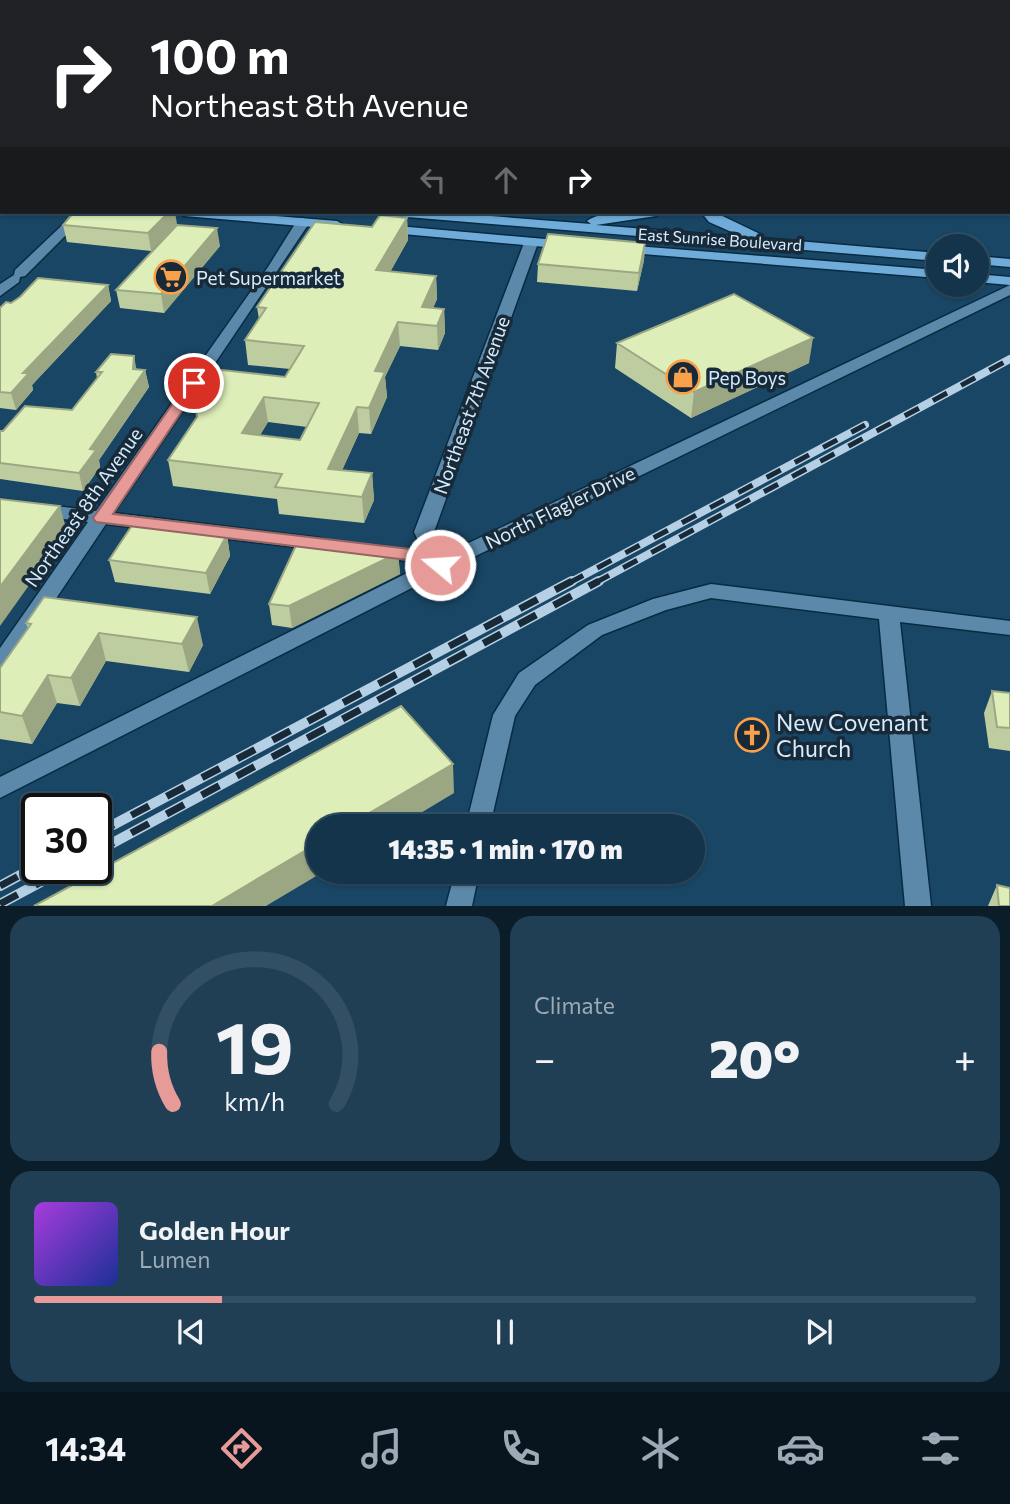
<!DOCTYPE html>
<html lang="en">
<head>
<meta charset="utf-8">
<style>
	:root { --surface:#13344b; --page:#203f55; --text:#f1f3f6; --muted:#9daab5; --line:#324f63; --accent:#e69b98 }
	body { margin:0; font-family:Commissioner,sans-serif; background:var(--page); color:var(--text); height:100vh; display:flex; flex-direction:column; font-size:26px; white-space:nowrap }
	* { box-sizing:border-box; margin:0 }
	p { font-size:23px; color:var(--muted) }
	.icon { flex:none; width:38px; height:38px; fill:none; stroke:currentColor; stroke-width:2; stroke-linecap:round; stroke-linejoin:round }
	.map { position:relative; height:906px; overflow:hidden }
	.side { display:flex; flex-direction:column; gap:10px; padding:10px; background:#0a1d29; flex:1 }
	.side>* { flex:none }
	.top-card { position:absolute; left:0px; top:0px; width:1012px; height:214px; box-shadow:0 2px 5px #0004,0 0 0 2px var(--line); background:#202124; color:#fff; overflow:hidden }
	.buttons { position:absolute; left:926px; top:234px; display:grid; gap:14px }
	.buttons a { display:grid; place-items:center; width:63px; height:63px; border-radius:50%; background:var(--surface); box-shadow:0 2px 5px #0004,0 0 0 2px var(--line); font-size:35px }
	.speed { position:absolute; left:21px; top:793px; display:flex; gap:14px; font-size:35px; font-weight:700; text-align:center }
	.speed>* { display:grid; place-content:center; width:91px; height:91px; border-radius:50%; background:var(--surface); box-shadow:0 2px 5px #0004,0 0 0 2px var(--line); line-height:1 }
	.speed .limit { border:4px solid #111; border-radius:10px; background:#fff; color:#111 }
	.pin { position:absolute; display:grid; place-items:center; width:60px; height:60px; color:#fff; margin:-30px; border:4px solid #fff; border-radius:50%; box-shadow:0 2px 7px #0007 }
	.me { position:absolute; width:77px; margin:-38px; rotate:288deg; stroke-linejoin:round; filter:drop-shadow(0 0 5px #0008) }
	.turn { display:flex; align-items:center; gap:24px; height:147px; padding:0 35px; font-size:32px }
	.turn .icon { width:91px; height:91px; stroke-width:2.5 }
	.turn b { display:block; font-size:49px; line-height:60px }
	.lanes { display:flex; align-items:center; height:66px; padding:0 35px; background:#0003; justify-content:center; gap:35px; direction:ltr }
	.lanes .off { opacity:.35 }
	.big { font-size:52px; font-weight:800; line-height:1.1 }
	.side .widget { flex:1; display:flex; flex-direction:column; justify-content:center; gap:10px; min-width:0; padding:0 24px; border-radius:21px; background:var(--page) }
	.side .dial { align-items:center; gap:0 }
	.dial svg { height:182px; overflow:visible; fill:none; stroke:var(--line); stroke-width:7; stroke-linecap:round; text-anchor:middle }
	.dial text { fill:var(--text); stroke:none }
	.song { display:flex; align-items:center; gap:21px }
	.cover { width:84px; height:84px; border-radius:10px; background:linear-gradient(135deg,hsl(280 70% 55%),hsl(230 70% 35%)) }
	.played { height:7px; border-radius:4px; background:linear-gradient(90deg,var(--accent) 20%,var(--line) 20%) }
	.keys { display:flex; justify-content:space-around; direction:ltr }
	.heat { display:flex; justify-content:space-between; align-items:center; font-size:38px; direction:ltr }
	.side .tiles { flex:1; display:grid; gap:10px; grid-template-columns:1fr 1fr }
	.widget:last-child { grid-column:span 2 }
	.trip { position:absolute; left:306px; top:814px; width:399px; height:70px; border-radius:35px; background:var(--surface); box-shadow:0 2px 5px #0004,0 0 0 2px var(--line); font-weight:800; line-height:70px; text-align:center }
	.dock { display:flex; height:112px; justify-content:space-around; align-items:center; background:#08151e; color:var(--muted) }
	.dock .icon { width:49px; height:49px }
	.dock .on { color:var(--accent) }
	.dock b { font-size:32px; color:var(--text) }
	.map>svg:first-child { display:block }
	.green { fill:#70410d }
	.lines { fill:none; stroke-linecap:round; stroke-linejoin:round }
	.street-casing { stroke:#082b42; stroke-width:3 }
	.secondary-casing { stroke:#082b42; stroke-width:3 }
	.primary-casing { stroke:#082b42; stroke-width:3 }
	.street { fill:#5c88aa; fill-rule:evenodd }
	.secondary { fill:#5c88aa; fill-rule:evenodd }
	.primary { fill:#70acd9; fill-rule:evenodd }
	.rail-far1-casing { stroke:#b5d0e4; stroke-width:8 }
	.rail-casing { stroke:#b5d0e4; stroke-width:10 }
	.rail-far1 { stroke:#182a38; stroke-width:5; stroke-dasharray:16; stroke-linecap:butt }
	.rail { stroke:#182a38; stroke-width:7; stroke-dasharray:20; stroke-linecap:butt }
	.wall { fill:#becd9f; fill-rule:evenodd }
	.shaded-wall { fill:#9ba782 }
	.building { fill:#ddeeb9; stroke:#9ba782; stroke-width:2; fill-rule:evenodd }
	.route { fill:#e69b98; stroke:#966563; stroke-width:2 }
	.labels { text-anchor:middle; dominant-baseline:central; stroke-width:7; stroke-linejoin:round; paint-order:stroke }
	.far-street-label { font-size:16px; fill:#d4ecfe; stroke:#182a38 }
	.poi-label { font-size:19px; fill:#d4ecfe; stroke:#182a38; text-anchor:start }
	.street-label { font-size:19px; fill:#d4ecfe; stroke:#182a38 }
	.near-poi-label { font-size:23px; fill:#d4ecfe; stroke:#182a38; text-anchor:start }
</style>
</head>
<body>
<div class="map">
<svg width="1010" height="906" viewBox="0 0 1010 906">
	<rect width="100%" height="100%" fill="#194664"/>
	<!-- green -->
	<path class="green" d="M 0,0 L 536,0 L 2,2 L 0,94 Z"/>
	<g class="lines">
		<defs>
			<path id="street" d="M 363,0 L 375,0 L 362,2 Z
				M 772,0 L 780,0 L 780,2 L 772,2 Z
				M 932,0 L 940,0 L 940,2 L 932,2 Z
				M 0,83 L 2,83 L 0,90 Z
				M 76,212 L 89,212 L 25,276 L 20,277 L 19,282 L 0,296 L 0,284 L 14,275 L 15,270 Z
				M 303,218 L 310,222 L 114,513 L 320,538 L 327,540 L 330,544 L 327,548 L 320,550 L 106,524 L 8,670 L 0,672 L 0,648 L 88,522 L 0,511 L 0,499 L 96,511 L 268,267 L 298,219 Z
				M 531,239 L 538,243 L 434,532 L 450,565 L 447,570 L 440,572 L 408,561 L 368,556 L 365,551 L 368,546 L 375,545 L 424,553 L 414,532 L 524,243 Z
				M 711,584 L 1010,621 L 1010,635 L 900,622 L 931,906 L 905,906 L 879,619 L 711,598 L 666,610 L 602,635 L 535,685 L 515,716 L 490,826 L 466,826 L 493,715 L 519,673 L 588,625 L 653,599 Z
				M 455,872 L 479,872 L 472,906 L 446,906 Z"/>
			<path id="secondary" d="M 1010,285 L 1010,295 L 447,570 L 0,798 L 0,777 L 433,560 Z"/>
			<path id="primary" d="M 847,0 L 855,0 L 855,2 L 847,2 Z
				M 871,0 L 879,0 L 879,2 L 871,2 Z
				M 0,176 L 2,176 L 2,184 L 0,184 Z
				M 0,192 L 2,192 L 2,200 L 0,200 Z
				M 178,212 L 227,212 L 337,221 L 344,225 L 337,229 L 184,216 Z
				M 389,212 L 439,212 L 591,224 L 587,221 C 602,210 643,212 662,212 L 656,216 L 596,225 L 743,237 L 709,222 L 701,212 L 714,212 L 760,234 L 761,238 L 938,253 L 938,261 L 395,216 Z
				M 386,225 L 568,241 L 575,245 L 568,249 L 381,232 L 381,226 Z
				M 623,245 L 938,270 L 938,278 L 618,252 L 616,249 Z
				M 976,256 L 1010,259 L 1010,267 L 976,264 Z
				M 976,274 L 1010,277 L 1010,285 L 976,282 Z"/>
		</defs>
		<!-- street casing -->
		<use href="#street" class="street-casing"/>
		<!-- secondary casing -->
		<use href="#secondary" class="secondary-casing"/>
		<!-- primary casing -->
		<use href="#primary" class="primary-casing"/>
		<!-- street -->
		<use href="#street" class="street"/>
		<!-- secondary -->
		<use href="#secondary" class="secondary"/>
		<!-- primary -->
		<use href="#primary" class="primary"/>
		<defs>
			<path id="rail-far1" d="M 569,583 L 865,425
				M 595,583 L 1010,359"/>
			<path id="rail" d="M 96,834 L 572,581
				M 96,852 L 599,581
				M 0,886 L 37,866
				M 0,904 L 67,868"/>
		</defs>
		<!-- rail-far1 casing -->
		<use href="#rail-far1" class="rail-far1-casing"/>
		<!-- rail casing -->
		<use href="#rail" class="rail-casing"/>
		<!-- rail-far1 -->
		<use href="#rail-far1" class="rail-far1"/>
		<!-- rail -->
		<use href="#rail" class="rail"/>
	</g>
	<!-- wall -->
	<path class="wall" d="M 959,0 L 1010,0 L 1010,45 L 1010,2 L 960,2 Z
		M 2,106 L 2,161 L 0,161 L 0,108 Z
		M 407,218 L 408,240 L 390,272 L 436,276 L 437,299 L 433,308 L 444,309 L 445,333 L 438,350 L 400,346 L 385,377 L 387,397 L 371,434 L 359,433 L 342,470 L 372,473 L 374,500 L 364,523 L 279,514 L 277,499 L 173,486 L 168,460 L 285,377 L 290,369 L 248,365 L 245,340 L 259,319 L 257,307 L 372,227 ZM 268,422 L 307,427 L 300,440 L 260,435 Z
		M 177,224 L 220,246 L 164,313 L 120,308 L 116,290 L 171,230 L 151,251 L 67,242 L 63,225 Z
		M 645,243 L 644,260 L 637,291 L 537,282 L 538,264 Z
		M 108,285 L 111,301 L 32,385 L 33,390 L 16,410 L 0,408 L 0,308 Z
		M 617,343 L 809,363 L 691,418 L 615,368 Z
		M 137,369 L 145,370 L 149,387 L 99,460 L 100,467 L 83,491 L 0,479 L 0,431 L 3,431 L 72,410 L 97,378 L 96,372 Z
		M 227,535 L 230,556 L 210,594 L 115,582 L 109,560 Z
		M 398,553 L 400,574 L 292,628 L 272,625 L 269,604 Z
		M 26,623 L 203,645 L 189,672 L 106,661 L 80,706 L 57,703 L 32,744 L 0,739 L 0,668 L 28,628 Z
		M 992,691 L 1010,693 L 1010,751 L 989,748 L 984,713 Z
		M 997,885 L 1010,906 L 988,906 Z"/>
	<!-- shaded-wall -->
	<path class="shaded-wall" d="M 169,212 L 175,212 L 177,224 L 151,251 L 148,233 Z
		M 407,218 L 408,240 L 378,294 L 376,270 Z
		M 217,228 L 220,246 L 164,313 L 161,294 Z
		M 645,243 L 644,260 L 637,291 L 639,273 Z
		M 436,276 L 437,299 L 426,324 L 422,307 Z
		M 108,285 L 111,301 L 32,385 L 33,390 L 16,410 L 11,393 L 23,373 Z
		M 444,309 L 445,333 L 438,350 L 437,326 Z
		M 398,322 L 400,346 L 385,377 L 387,397 L 371,434 L 369,408 L 375,371 Z
		M 813,338 L 809,363 L 691,418 L 694,392 Z
		M 134,356 L 137,372 L 145,370 L 149,387 L 99,460 L 100,467 L 83,491 L 79,473 L 133,369 Z
		M 264,397 L 268,422 L 246,459 L 242,433 Z
		M 357,407 L 359,433 L 331,495 L 328,469 Z
		M 372,473 L 374,500 L 364,523 L 362,497 Z
		M 60,506 L 67,532 L 0,626 L 0,587 Z
		M 227,535 L 230,556 L 210,594 L 206,573 Z
		M 398,553 L 400,574 L 292,628 L 289,606 Z
		M 197,617 L 203,645 L 189,672 L 182,644 Z
		M 99,633 L 106,661 L 80,706 L 71,678 Z
		M 48,675 L 57,703 L 32,744 L 22,716 Z
		M 453,764 L 454,793 L 399,826 L 347,826 Z
		M 318,843 L 318,872 L 323,872 L 266,906 L 212,906 Z"/>
	<!-- building -->
	<path class="building" d="M 564,0 L 662,0 L 661,2 L 564,2 Z
		M 896,0 L 927,0 L 928,2 L 896,2 Z
		M 974,0 L 1010,0 L 1010,19 L 1010,2 L 974,2 Z
		M 2,106 L 2,140 L 0,140 L 0,108 Z
		M 74,212 L 169,212 L 148,233 L 63,225 Z
		M 380,215 L 407,218 L 376,270 L 436,276 L 422,307 L 444,309 L 437,326 L 398,322 L 375,371 L 385,372 L 369,408 L 357,407 L 328,469 L 372,473 L 362,497 L 275,487 L 282,474 L 168,460 L 197,417 L 196,408 L 222,370 L 285,377 L 304,346 L 245,340 L 266,308 L 257,307 L 315,222 L 372,227 ZM 264,397 L 319,403 L 300,440 L 242,433 Z
		M 177,225 L 217,228 L 161,294 L 116,290 Z
		M 548,234 L 645,243 L 639,273 L 538,264 Z
		M 38,278 L 108,285 L 23,373 L 29,373 L 11,393 L 0,392 L 0,308 L 6,302 L 11,303 L 20,297 Z
		M 734,294 L 813,338 L 694,392 L 617,343 Z
		M 111,354 L 134,356 L 133,369 L 145,370 L 90,449 L 96,450 L 79,473 L 0,463 L 0,431 L 3,431 L 25,406 L 72,410 L 102,372 L 96,372 Z
		M 0,499 L 60,506 L 0,587 Z
		M 133,524 L 227,535 L 206,573 L 109,560 Z
		M 298,541 L 398,553 L 289,606 L 269,604 Z
		M 44,597 L 197,617 L 182,644 L 99,633 L 71,678 L 48,675 L 22,716 L 0,712 L 0,668 L 31,624 L 26,623 Z
		M 992,691 L 1010,693 L 1010,728 L 997,727 Z
		M 401,706 L 453,764 L 347,826 L 318,826 L 318,843 L 212,906 L 34,906 Z
		M 997,885 L 1010,888 L 1010,906 L 999,906 Z"/>
	<!-- route -->
	<path class="route" d="M 194,378 L 201,383 L 113,514 L 410,549 L 446,561 L 449,565 L 446,569 L 440,571 L 408,560 L 96,522 L 93,518 L 96,514 L 189,380 Z"/>
	<!-- icons -->
	<defs>
		<symbol id="supermarket-ring" viewBox="-11 -11 22 22"><circle r="9.5" fill="#182a38" stroke="#f8a14a" stroke-width="1.5"/><path d="M-6-5.5h2.5l.6 2H6L4.5 2H-2.5L-4.4-4H-6ZM-1.5 3.2a1.3 1.3 0 1 0 .1 0ZM3 3.2a1.3 1.3 0 1 0 .1 0Z" fill="#f8a14a"/></symbol>
		<symbol id="shop-ring" viewBox="-11 -11 22 22"><circle r="9.5" fill="#182a38" stroke="#f8a14a" stroke-width="1.5"/><path d="M-5-2.5h2.3a2.7 3.5 0 0 1 5.4 0H5L5.5 6h-11ZM-1.5-2.5h3a1.5 2.3 0 0 0-3 0Z" fill="#f8a14a"/></symbol>
		<symbol id="church-ring" viewBox="-11 -11 22 22"><circle r="9.5" fill="#182a38" stroke="#f8a14a" stroke-width="1.5"/><path d="M-1.2-6h2.4v3.5h3.3v2.4h-3.3V6h-2.4V-.1h-3.3v-2.4h3.3Z" fill="#f8a14a"/></symbol>
	</defs>
	<g fill-rule="evenodd">
		<use href="#supermarket-ring" x="152" y="258" width="38" height="38"/>
		<use href="#shop-ring" x="664" y="358" width="38" height="38"/>
		<use href="#church-ring" x="733" y="716" width="38" height="38"/>
	</g>
	<g class="labels">
		<!-- far-street labels -->
		<g class="far-street-label">
			<text transform="translate(720 239) rotate(4)">East Sunrise Boulevard</text>
		</g>
		<!-- poi labels -->
		<g class="poi-label">
			<text x="196" y="277">Pet Supermarket</text>
			<text x="708" y="377">Pep Boys</text>
		</g>
		<!-- street labels -->
		<g class="street-label">
			<text transform="translate(471 405) rotate(-70)">Northeast 7th Avenue</text>
			<text transform="translate(83 507) rotate(-55)">Northeast 8th Avenue</text>
			<text transform="translate(560 507) rotate(-26)">North Flagler Drive</text>
		</g>
		<!-- near-poi labels -->
		<g class="near-poi-label">
			<text x="776" y="722">New Covenant<tspan x="776" dy="26">Church</tspan></text>
		</g>
	</g>
</svg>
<div class="buttons">
<a><svg class="icon" aria-label="sound" viewBox="0 0 24 24"><path d="M4 9h4l5-4v14l-5-4H4zM17 9q2 3 0 6"/></svg></a>
</div>
<div class="speed"><div class="limit">30</div></div>
<div class="pin" style="left:194px;top:383px;background:#d93025"><svg class="icon" aria-label="arrive" viewBox="0 0 24 24"><path d="M6 21V4h12l-3 4 3 4H6"/></svg></div>
<svg class="me" style="left:440px;top:565px" viewBox="-20 -20 40 40"><circle r="17" fill="#e69b98" stroke="#fff" stroke-width="3"/><path d="M0-11L8 9 0 5-8 9z" fill="#fff"/></svg>
<div class="trip">14:35 · 1 min · 170 m</div>
<div class="top-card">
<div class="turn"><svg class="icon" aria-label="right" viewBox="0 0 24 24"><path d="M7 20v-9h11M14 6l5 5-5 5"/></svg><div><b>100 m</b>Northeast 8th Avenue</div></div>
<div class="lanes"><svg class="icon off" aria-label="left" viewBox="0 0 24 24"><path d="M17 20v-9H6M10 6l-5 5 5 5"/></svg><svg class="icon off" aria-label="ahead" viewBox="0 0 24 24"><path d="M12 20V5M6 11l6-6 6 6"/></svg><svg class="icon" aria-label="right" viewBox="0 0 24 24"><path d="M7 20v-9h11M14 6l5 5-5 5"/></svg></div>
</div>
</div>
<section class="side">
<div class="tiles">
<div class="widget dial"><svg viewBox="0 0 100 80">
<path d="M14 69A42 42 0 1 1 86 69"/>
<path d="M14 69A42 42 0 0 1 8 46" stroke="#e69b98"/>
<text x="50" y="56" font-size="32" font-weight="700">19</text>
<text x="50" y="72" font-size="11">km/h</text>
</svg></div>
<div class="widget"><p>Climate</p>
<div class="heat"><a>−</a><b class="big">20°</b><a>+</a></div>
</div>
<div class="widget">
<div class="song"><i class="cover"></i><div><b>Golden Hour</b><p>Lumen</p></div></div>
<div class="played"></div>
<div class="keys"><svg class="icon" aria-label="previous" viewBox="0 0 24 24"><path d="M18 5L8 12l10 7zM5 5v14"/></svg><svg class="icon" aria-label="pause" viewBox="0 0 24 24"><path d="M8 5v14M16 5v14"/></svg><svg class="icon" aria-label="next" viewBox="0 0 24 24"><path d="M6 5l10 7-10 7zM19 5v14"/></svg></div>
</div>
</div>
</section>
<nav class="dock">
<b>14:34</b>
<svg class="icon on" aria-label="directions" viewBox="0 0 24 24"><path d="M12 3l9 9-9 9-9-9zM9 14v-3h6M13 9l2 2-2 2"/></svg>
<svg class="icon" aria-label="music" viewBox="0 0 24 24"><path d="M9 18V5l10-2v13"/><circle cx="6" cy="18" r="3"/><circle cx="16" cy="16" r="3"/></svg>
<svg class="icon" aria-label="phone" viewBox="0 0 24 24"><path d="M5 4h4l2 5-3 2q2 4 5 5l2-3 5 2v4C11 20 4 13 5 4z"/></svg>
<svg class="icon" aria-label="climate" viewBox="0 0 24 24"><path d="M12 3v18M4 7l16 10M4 17L20 7"/></svg>
<svg class="icon" aria-label="car" viewBox="0 0 24 24"><path d="M5 17H2v-5l4-1 3-4h7l3 4 3 1v5h-3M9 17h6M6 11h13"/><circle cx="7" cy="17" r="2"/><circle cx="17" cy="17" r="2"/></svg>
<svg class="icon" aria-label="filters" viewBox="0 0 24 24"><path d="M4 7h16M4 17h16"/><circle cx="9" cy="7" r="2"/><circle cx="15" cy="17" r="2"/></svg>
</nav>
</body>
</html>
